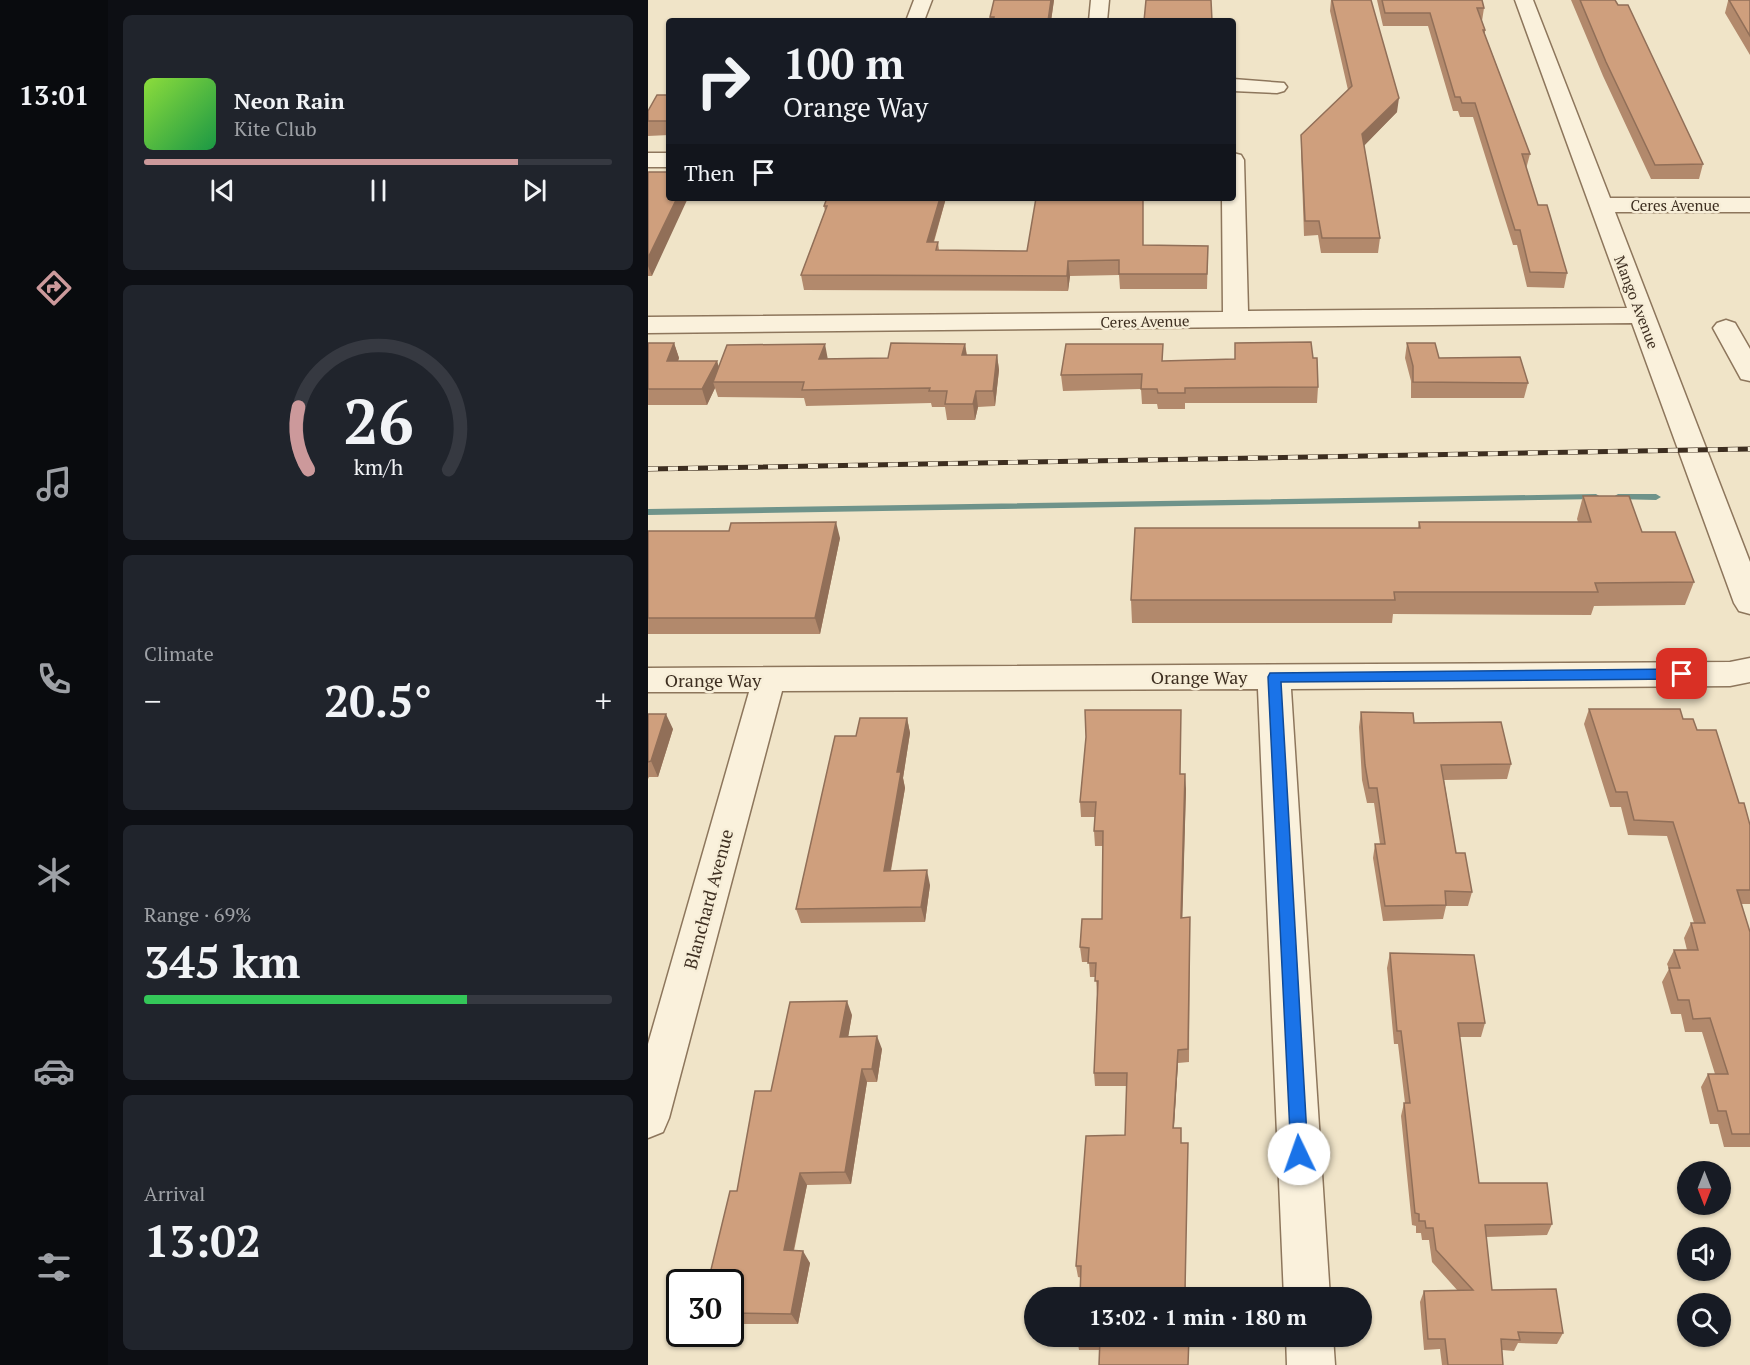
<!DOCTYPE html>
<html lang="en">
<head>
<meta charset="utf-8">
<style>
	:root { --surface:#171b24; --page:#20242c; --text:#f1f3f6; --muted:#9ea1a6; --line:#363941; --accent:#cc999b }
	body { margin:0; font-family:"PT Serif",serif; background:var(--page); color:var(--text); height:100vh; display:flex; flex-direction:column; font-size:22px; white-space:nowrap }
	* { box-sizing:border-box; margin:0 }
	p { font-size:20px; color:var(--muted) }
	.icon { flex:none; width:33px; height:33px; fill:none; stroke:currentColor; stroke-width:2; stroke-linecap:round; stroke-linejoin:round }
	.map { position:relative; flex:1; overflow:hidden }
	.side { display:flex; flex-direction:column; gap:15px; padding:15px; background:#0d0f14; width:540px }
	.side>* { flex:none }
	.top-card { position:absolute; left:18px; top:18px; width:570px; height:183px; border-radius:6px; box-shadow:0 2px 4px #0004; background:#171b24; color:var(--text); overflow:hidden }
	.needle { width:39px; rotate:180deg }
	.tools { position:absolute; left:1029px; top:1161px; display:grid; gap:12px }
	.tools a { display:grid; place-items:center; width:54px; height:54px; border-radius:50%; background:var(--surface); box-shadow:0 2px 4px #0004; font-size:30px }
	.speed { position:absolute; left:18px; top:1269px; display:flex; gap:12px; font-size:30px; font-weight:700; text-align:center }
	.speed>* { display:grid; place-content:center; width:78px; height:78px; border-radius:50%; background:var(--surface); box-shadow:0 2px 4px #0004; line-height:1 }
	.speed .limit { border:3px solid #111; border-radius:9px; background:#fff; color:#111 }
	.pin { position:absolute; display:grid; place-items:center; width:51px; height:51px; color:#fff; margin:-26px; border-radius:12px; box-shadow:0 3px 9px #0006 }
	.me { position:absolute; width:66px; margin:-33px; rotate:357deg; stroke-linejoin:round; filter:drop-shadow(0 0 4px #0008) }
	.turn { display:flex; align-items:center; gap:21px; height:126px; padding:0 18px; font-size:27px }
	.turn .icon { width:78px; height:78px; stroke-width:2.5 }
	.turn b { display:block; font-size:42px; line-height:51px }
	.then { display:flex; align-items:center; height:57px; padding:0 18px; background:#0003; gap:12px; font-size:22px }
	.big { font-size:45px; font-weight:600; line-height:1.1 }
	.side .tile { flex:1; display:flex; flex-direction:column; justify-content:center; gap:9px; min-width:0; padding:0 21px; border-radius:9px; background:var(--page) }
	.side .dial { align-items:center; gap:0 }
	.dial svg { height:156px; overflow:visible; fill:none; stroke:var(--line); stroke-width:7; stroke-linecap:round; text-anchor:middle }
	.dial text { fill:var(--text); stroke:none }
	.song { display:flex; align-items:center; gap:18px }
	.cover { width:72px; height:72px; border-radius:9px; background:linear-gradient(135deg,hsl(90 70% 55%),hsl(140 70% 35%)) }
	.played { height:6px; border-radius:3px; background:linear-gradient(90deg,var(--accent) 80%,var(--line) 80%) }
	.keys { display:flex; justify-content:space-around; direction:ltr }
	.heat { display:flex; justify-content:space-between; align-items:center; font-size:33px; direction:ltr }
	.charge { height:9px; border-radius:4px; background:linear-gradient(90deg,#34c759 69%,var(--line) 0) }
	.trip { position:absolute; left:376px; top:1287px; width:348px; height:60px; border-radius:30px; background:var(--surface); box-shadow:0 2px 4px #0004; font-weight:600; line-height:60px; text-align:center }
	main { display:flex; flex:1; min-height:0 }
	.dock { display:flex; flex-direction:column; width:108px; justify-content:space-around; align-items:center; background:#090b0e; color:var(--muted) }
	.dock .icon { width:42px; height:42px }
	.dock .current { color:var(--accent) }
	.dock b { font-size:27px; color:var(--text) }
	.map>svg:first-child { display:block }
	.lines { fill:none; stroke-linecap:round; stroke-linejoin:round }
	.stream { fill:#6f938a; fill-rule:evenodd }
	.minor-casing { stroke:#8d765c; stroke-width:3 }
	.minor { fill:#faf1dc; fill-rule:evenodd }
	.rail-casing { stroke:#3d2e20; stroke-width:5 }
	.rail { stroke:#f7eed8; stroke-width:4; stroke-dasharray:10; stroke-linecap:butt }
	.wall { fill:#b2896c }
	.shaded-wall { fill:#916f58 }
	.building { fill:#cf9f7d; stroke:#916f58; stroke-width:1.5 }
	.route { fill:#1a73e8; stroke:#114b97; stroke-width:1.5 }
	.labels { text-anchor:middle; dominant-baseline:central; stroke-width:5; stroke-linejoin:round; paint-order:stroke }
	.far-street-label { font-size:15px; fill:#3d2e20; stroke:#f7eed8 }
	.street-label { font-size:18px; fill:#3d2e20; stroke:#f7eed8 }
</style>
</head>
<body>
<main>
<nav class="dock">
<b>13:01</b>
<svg class="icon current" aria-label="directions" viewBox="0 0 24 24"><path d="M12 3l9 9-9 9-9-9zM9 14v-3h6M13 9l2 2-2 2"/></svg>
<svg class="icon" aria-label="music" viewBox="0 0 24 24"><path d="M9 18V5l10-2v13"/><circle cx="6" cy="18" r="3"/><circle cx="16" cy="16" r="3"/></svg>
<svg class="icon" aria-label="phone" viewBox="0 0 24 24"><path d="M5 4h4l2 5-3 2q2 4 5 5l2-3 5 2v4C11 20 4 13 5 4z"/></svg>
<svg class="icon" aria-label="climate" viewBox="0 0 24 24"><path d="M12 3v18M4 7l16 10M4 17L20 7"/></svg>
<svg class="icon" aria-label="car" viewBox="0 0 24 24"><path d="M5 17H2v-5l4-1 3-4h7l3 4 3 1v5h-3M9 17h6M6 11h13"/><circle cx="7" cy="17" r="2"/><circle cx="17" cy="17" r="2"/></svg>
<svg class="icon" aria-label="filters" viewBox="0 0 24 24"><path d="M4 7h16M4 17h16"/><circle cx="9" cy="7" r="2"/><circle cx="15" cy="17" r="2"/></svg>
</nav>
<section class="side">
<div class="tile">
<div class="song"><i class="cover"></i><div><b>Neon Rain</b><p>Kite Club</p></div></div>
<div class="played"></div>
<div class="keys"><svg class="icon" aria-label="previous" viewBox="0 0 24 24"><path d="M18 5L8 12l10 7zM5 5v14"/></svg><svg class="icon" aria-label="pause" viewBox="0 0 24 24"><path d="M8 5v14M16 5v14"/></svg><svg class="icon" aria-label="next" viewBox="0 0 24 24"><path d="M6 5l10 7-10 7zM19 5v14"/></svg></div>
</div>
<div class="tile dial"><svg viewBox="0 0 100 80">
<path d="M14 69A42 42 0 1 1 86 69"/>
<path d="M14 69A42 42 0 0 1 9 37" stroke="#cc999b"/>
<text x="50" y="56" font-size="32" font-weight="700">26</text>
<text x="50" y="72" font-size="11">km/h</text>
</svg></div>
<div class="tile"><p>Climate</p>
<div class="heat"><a>−</a><b class="big">20.5°</b><a>+</a></div>
</div>
<div class="tile"><p>Range · 69%</p><b class="big">345 km</b><div class="charge"></div></div>
<div class="tile"><p>Arrival</p><b class="big">13:02</b></div>
</section>
<div class="map">
<svg width="1102" height="1365" viewBox="0 0 1102 1365">
	<rect width="100%" height="100%" fill="#f0e4c8"/>
	<g class="lines">
		<!-- stream -->
		<path class="stream" d="M 948,494 L 953,497 L 951,499 L 0,515 L 0,509 Z
			M 970,494 L 1008,494 L 1013,497 L 1008,500 L 967,499 L 965,497 Z"/>
		<defs>
			<path id="minor" d="M 266,0 L 284,0 L 276,21 L 258,21 Z
				M 443,0 L 461,0 L 459,21 L 441,21 Z
				M 867,0 L 885,0 L 962,198 L 1102,198 L 1102,212 L 967,212 L 1102,562 L 1102,614 L 1091,611 L 1086,603 L 984,323 L 0,333 L 0,317 L 575,312 L 574,198 L 585,198 L 585,153 L 593,155 L 596,160 L 600,311 L 979,308 Z
				M 585,79 L 636,83 L 639,87 L 636,91 L 629,93 L 585,91 Z
				M 0,153 L 21,153 L 21,167 L 0,167 Z
				M 1078,320 L 1087,323 L 1102,349 L 1102,381 L 1093,379 L 1065,328 L 1069,323 Z
				M 1102,658 L 1102,682 L 1082,686 L 643,689 L 682,1298 L 636,1298 L 610,689 L 134,691 L 21,1118 L 15,1132 L 0,1138 L 0,1044 L 101,692 L 0,692 L 0,668 L 1082,662 Z
				M 638,1336 L 685,1336 L 687,1365 L 639,1365 Z"/>
		</defs>
		<!-- minor casing -->
		<use href="#minor" class="minor-casing"/>
		<!-- minor -->
		<use href="#minor" class="minor"/>
		<defs>
			<path id="rail" d="M 0,469 L 1102,449"/>
		</defs>
		<!-- rail casing -->
		<use href="#rail" class="rail-casing"/>
		<!-- rail -->
		<use href="#rail" class="rail"/>
	</g>
	<!-- wall -->
	<path class="wall" d="M 346,0 L 406,0 L 403,21 L 342,21 L 342,17 Z
		M 683,0 L 723,0 L 749,112 L 716,145 L 732,238 L 730,253 L 673,253 L 670,235 L 656,236 L 653,149 L 653,135 L 700,90 L 682,11 Z
		M 729,0 L 834,0 L 836,8 L 834,21 L 837,30 L 837,35 L 882,154 L 878,169 L 890,205 L 919,273 L 916,288 L 879,287 L 869,245 L 865,245 L 825,117 L 812,117 L 810,111 L 805,111 L 780,26 L 735,26 Z
		M 923,0 L 967,0 L 1055,164 L 1051,179 L 1003,179 L 955,76 Z
		M 1080,0 L 1102,0 L 1102,55 L 1077,13 L 1080,1 Z
		M 21,95 L 21,135 L 0,136 L 0,111 Z
		M 0,172 L 4,276 L 0,276 Z
		M 179,198 L 298,198 L 286,242 L 290,242 L 291,250 L 379,251 L 496,245 L 560,246 L 559,289 L 472,289 L 471,275 L 422,276 L 420,291 L 156,290 L 153,275 L 177,211 L 176,206 Z
		M 0,343 L 26,343 L 31,358 L 30,361 L 69,361 L 71,367 L 180,359 L 240,358 L 317,344 L 319,355 L 349,355 L 351,370 L 347,406 L 330,407 L 327,420 L 299,420 L 297,407 L 284,407 L 283,403 L 158,406 L 156,398 L 70,397 L 67,388 L 59,405 L 0,405 Z
		M 759,343 L 791,358 L 880,383 L 876,398 L 763,398 L 763,381 L 757,358 Z
		M 515,361 L 670,387 L 669,403 L 537,403 L 537,409 L 510,409 L 509,404 L 494,404 L 493,389 L 415,391 L 413,375 Z
		M 935,496 L 994,532 L 1046,582 L 1037,605 L 946,606 L 943,615 L 745,614 L 744,623 L 484,623 L 483,600 L 770,528 L 771,522 L 930,522 L 929,519 Z
		M 0,531 L 81,531 L 192,538 L 172,634 L 0,634 Z
		M 941,709 L 1035,719 L 1049,730 L 1091,803 L 1102,825 L 1102,904 L 1093,904 L 1102,932 L 1102,1147 L 1076,1147 L 1070,1124 L 1062,1124 L 1053,1087 L 1060,1074 L 1067,1074 L 1054,1032 L 1037,1032 L 1033,1014 L 1023,1014 L 1014,982 L 1021,969 L 1019,964 L 1026,950 L 1039,950 L 1036,938 L 1043,923 L 1046,923 L 1019,836 L 980,835 L 973,807 L 962,807 L 936,724 Z
		M 713,712 L 766,723 L 863,764 L 859,779 L 796,780 L 808,853 L 824,892 L 820,906 L 798,906 L 795,919 L 735,921 L 725,858 L 727,844 L 732,844 L 726,803 L 719,803 L 714,780 L 711,727 Z
		M 0,714 L 25,729 L 10,777 L 1,777 L 0,779 Z
		M 259,718 L 262,733 L 255,778 L 257,788 L 243,871 L 282,885 L 277,922 L 153,923 L 148,909 L 208,736 Z
		M 533,774 L 538,789 L 534,918 L 542,917 L 541,1062 L 530,1063 L 526,1128 L 538,1290 L 542,1298 L 430,1277 L 428,1266 L 477,1135 L 479,1086 L 447,1086 L 446,1073 L 449,995 L 448,977 L 442,977 L 441,962 L 434,962 L 432,947 L 454,919 L 455,846 L 447,846 L 446,831 L 447,817 L 433,817 L 432,802 Z
		M 742,953 L 837,1023 L 833,1037 L 811,1037 L 831,1183 L 904,1224 L 899,1235 L 838,1237 L 844,1290 L 915,1333 L 909,1344 L 870,1343 L 866,1351 L 854,1350 L 855,1365 L 794,1365 L 792,1349 L 776,1350 L 772,1302 L 776,1291 L 810,1291 L 784,1262 L 781,1240 L 774,1240 L 773,1233 L 768,1233 L 768,1226 L 764,1225 L 753,1116 L 756,1103 L 757,1103 L 750,1044 L 746,1044 L 739,968 Z
		M 204,1015 L 200,1036 L 234,1049 L 229,1082 L 219,1082 L 203,1184 L 159,1185 L 146,1251 L 162,1263 L 150,1324 L 82,1324 L 82,1282 L 89,1191 L 123,1091 Z
		M 541,1336 L 451,1350 L 431,1350 L 429,1339 Z"/>
	<!-- shaded-wall -->
	<path class="shaded-wall" d="M 403,0 L 406,0 L 403,21 L 400,21 Z
		M 751,98 L 749,112 L 713,149 L 714,134 Z
		M 29,198 L 40,198 L 4,276 L 0,266 L 0,258 Z
		M 292,198 L 298,198 L 281,257 L 279,242 Z
		M 420,261 L 422,276 L 420,291 L 419,276 Z
		M 26,343 L 31,358 L 24,377 L 19,361 Z
		M 177,344 L 180,360 L 171,359 Z
		M 317,344 L 319,359 L 314,355 Z
		M 349,355 L 351,370 L 347,406 L 345,391 Z
		M 69,361 L 73,376 L 65,382 L 67,388 L 59,405 L 54,389 Z
		M 328,391 L 330,407 L 327,420 L 325,404 Z
		M 188,522 L 192,538 L 172,634 L 167,618 Z
		M 18,714 L 25,729 L 10,777 L 3,761 Z
		M 259,718 L 262,733 L 255,778 L 257,788 L 240,885 L 236,871 L 249,772 Z
		M 537,774 L 538,789 L 534,932 L 533,918 Z
		M 279,870 L 282,885 L 277,922 L 273,907 Z
		M 199,1001 L 204,1015 L 198,1050 L 192,1037 Z
		M 229,1036 L 234,1049 L 229,1082 L 224,1069 Z
		M 530,1050 L 530,1063 L 525,1141 L 525,1128 Z
		M 214,1069 L 219,1082 L 203,1184 L 197,1172 Z
		M 152,1173 L 159,1185 L 143,1262 L 136,1250 Z
		M 155,1251 L 162,1263 L 150,1324 L 143,1314 Z"/>
	<!-- building -->
	<path class="building" d="M 346,0 L 403,0 L 400,21 L 345,21 L 346,17 L 342,17 Z
		M 498,0 L 563,0 L 564,21 L 496,21 Z
		M 684,0 L 723,0 L 751,98 L 714,134 L 732,238 L 674,238 L 671,221 L 657,221 L 653,135 L 704,86 Z
		M 734,0 L 834,0 L 836,8 L 829,8 L 837,30 L 835,30 L 882,154 L 874,154 L 890,205 L 899,205 L 919,273 L 882,272 L 872,230 L 867,230 L 827,103 L 814,103 L 812,97 L 807,97 L 782,13 L 737,13 Z
		M 932,0 L 967,0 L 970,5 L 980,5 L 1055,164 L 1007,165 L 958,62 Z
		M 1081,0 L 1102,0 L 1102,36 Z
		M 9,95 L 21,95 L 21,121 L 0,121 L 0,111 Z
		M 0,172 L 21,172 L 21,198 L 29,198 L 0,258 Z
		M 179,198 L 292,198 L 279,242 L 290,242 L 288,250 L 379,251 L 388,198 L 495,198 L 495,245 L 560,246 L 559,274 L 471,274 L 471,260 L 420,261 L 419,276 L 153,275 L 179,206 L 176,206 Z
		M 663,342 L 665,358 L 669,358 L 670,387 L 537,388 L 537,393 L 510,393 L 509,389 L 493,389 L 494,374 L 413,375 L 418,344 L 515,344 L 514,361 L 587,359 L 587,343 Z
		M 0,343 L 26,343 L 19,361 L 69,361 L 54,389 L 0,389 Z
		M 243,343 L 317,344 L 314,355 L 349,355 L 345,391 L 328,391 L 325,404 L 297,404 L 299,391 L 281,391 L 282,388 L 154,390 L 156,382 L 65,382 L 79,345 L 177,344 L 171,359 L 240,358 Z
		M 759,343 L 787,343 L 791,358 L 872,357 L 880,383 L 765,382 L 765,366 Z
		M 935,496 L 981,496 L 994,532 L 1027,532 L 1046,582 L 947,583 L 950,592 L 746,592 L 747,600 L 483,600 L 487,528 L 772,528 L 771,522 L 943,522 Z
		M 188,522 L 167,618 L 0,618 L 0,531 L 81,531 L 83,523 Z
		M 941,709 L 1032,709 L 1035,719 L 1045,719 L 1049,730 L 1068,730 L 1091,803 L 1096,803 L 1102,825 L 1102,890 L 1089,890 L 1102,932 L 1102,1134 L 1084,1134 L 1078,1111 L 1070,1111 L 1060,1074 L 1080,1074 L 1062,1018 L 1045,1019 L 1041,1000 L 1030,1000 L 1021,968 L 1032,968 L 1026,950 L 1050,950 L 1043,923 L 1057,923 L 1025,822 L 986,820 L 979,792 L 968,792 Z
		M 437,710 L 533,710 L 532,774 L 537,774 L 533,918 L 542,917 L 540,1049 L 530,1050 L 525,1128 L 533,1128 L 533,1143 L 540,1143 L 537,1290 L 542,1290 L 542,1298 L 432,1298 L 433,1266 L 428,1266 L 438,1136 L 477,1135 L 479,1073 L 446,1073 L 450,981 L 447,981 L 448,963 L 440,963 L 441,948 L 432,947 L 434,919 L 454,919 L 455,831 L 446,831 L 448,802 L 432,802 L 438,737 Z
		M 713,712 L 765,713 L 766,723 L 853,722 L 863,764 L 793,765 L 808,853 L 817,853 L 824,892 L 797,891 L 798,905 L 737,906 L 727,844 L 737,844 L 729,788 L 721,788 L 717,765 Z
		M 0,714 L 18,714 L 3,761 L 0,762 Z
		M 212,718 L 259,718 L 249,772 L 253,772 L 236,871 L 279,870 L 273,907 L 148,909 L 187,736 L 208,736 Z
		M 742,953 L 826,955 L 837,1023 L 810,1023 L 831,1183 L 899,1183 L 904,1224 L 837,1225 L 844,1290 L 908,1289 L 915,1333 L 870,1332 L 872,1340 L 853,1339 L 855,1365 L 800,1365 L 797,1339 L 780,1339 L 776,1291 L 825,1290 L 788,1250 L 785,1228 L 778,1228 L 777,1221 L 771,1221 L 771,1214 L 767,1213 L 756,1103 L 762,1103 L 753,1031 L 749,1031 Z
		M 199,1001 L 192,1037 L 229,1036 L 224,1069 L 214,1069 L 197,1172 L 152,1173 L 136,1250 L 155,1251 L 143,1314 L 82,1313 L 82,1282 L 60,1282 L 82,1191 L 89,1191 L 107,1091 L 123,1091 L 142,1002 Z
		M 429,1336 L 541,1336 L 540,1365 L 451,1365 L 452,1339 L 429,1339 Z"/>
	<!-- route -->
	<path class="route" d="M 1034,669 L 1040,674 L 1034,679 L 633,682 L 660,1154 L 658,1160 L 651,1163 L 645,1160 L 643,1154 L 620,677 L 622,673 Z"/>
	<g class="labels">
		<!-- far-street labels -->
		<g class="far-street-label">
			<text x="1027" y="205">Ceres Avenue</text>
			<text transform="translate(989 302) rotate(69)">Mango Avenue</text>
			<text transform="translate(497 321) rotate(-1)">Ceres Avenue</text>
		</g>
		<!-- street labels -->
		<g class="street-label">
			<text x="551" y="677">Orange Way</text>
			<text x="65" y="680">Orange Way</text>
			<text transform="translate(60 899) rotate(-75)">Blanchard Avenue</text>
		</g>
	</g>
</svg>
<div class="tools">
<a><svg class="needle" viewBox="-14 -14 28 28"><path d="M0-13l5 13h-10z" fill="#e53935"/><path d="M0 13l5-13h-10z" fill="#9ea1a6"/></svg></a>
<a><svg class="icon" aria-label="sound" viewBox="0 0 24 24"><path d="M4 9h4l5-4v14l-5-4H4zM17 9q2 3 0 6"/></svg></a>
<a><svg class="icon" aria-label="search" viewBox="0 0 24 24"><circle cx="10" cy="10" r="6"/><path d="M15 15l6 6"/></svg></a>
</div>
<div class="speed"><div class="limit">30</div></div>
<div class="pin" style="left:1034px;top:674px;background:#d93025"><svg class="icon" aria-label="arrive" viewBox="0 0 24 24"><path d="M6 21V4h12l-3 4 3 4H6"/></svg></div>
<svg class="me" style="left:651px;top:1154px" viewBox="-20 -20 40 40"><circle r="19" fill="#fff"/><path d="M0-13L10 11 0 6-10 11z" fill="#1a73e8"/></svg>
<div class="trip">13:02 · 1 min · 180 m</div>
<div class="top-card">
<div class="turn"><svg class="icon" aria-label="right" viewBox="0 0 24 24"><path d="M7 20v-9h11M14 6l5 5-5 5"/></svg><div><b>100 m</b>Orange Way</div></div>
<div class="then">Then<svg class="icon" aria-label="arrive" viewBox="0 0 24 24"><path d="M6 21V4h12l-3 4 3 4H6"/></svg></div>
</div>
</div>
</main>
</body>
</html>
